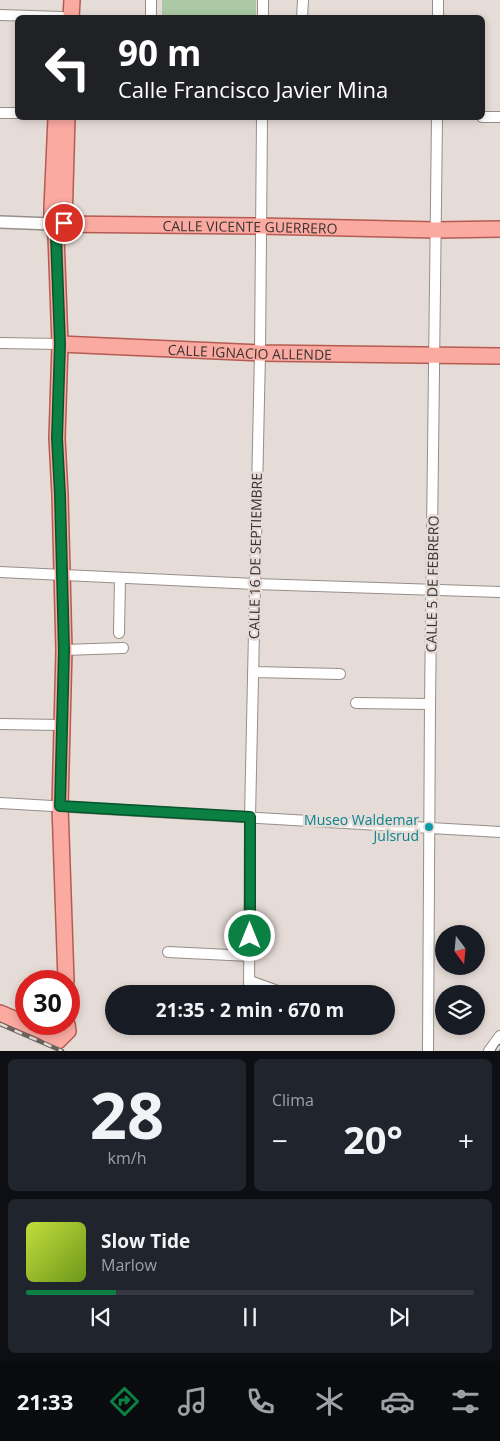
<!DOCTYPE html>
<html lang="es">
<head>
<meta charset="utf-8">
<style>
	:root { --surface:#171b24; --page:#20242c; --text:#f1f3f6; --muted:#9ea1a6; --line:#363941; --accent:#0b8043 }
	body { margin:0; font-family:"Open Sans",sans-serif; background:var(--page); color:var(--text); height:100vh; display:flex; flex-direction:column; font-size:19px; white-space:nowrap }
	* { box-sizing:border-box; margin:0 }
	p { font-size:16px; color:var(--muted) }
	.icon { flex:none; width:28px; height:28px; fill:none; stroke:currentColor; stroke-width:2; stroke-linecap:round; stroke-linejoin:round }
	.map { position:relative; height:1051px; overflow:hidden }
	.details { display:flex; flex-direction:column; gap:8px; padding:8px; background:#0d0f14; flex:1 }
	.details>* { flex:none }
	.banner { position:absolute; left:15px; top:15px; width:470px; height:105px; border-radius:8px; box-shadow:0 2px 8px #0003; background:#202124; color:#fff; overflow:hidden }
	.needle { width:32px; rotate:164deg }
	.controls { position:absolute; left:435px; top:925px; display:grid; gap:10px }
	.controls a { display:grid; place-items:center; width:50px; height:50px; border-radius:50%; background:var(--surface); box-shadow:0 2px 8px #0003; font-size:25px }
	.speed { position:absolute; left:15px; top:970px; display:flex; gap:10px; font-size:25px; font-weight:700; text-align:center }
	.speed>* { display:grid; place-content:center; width:65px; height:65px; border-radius:50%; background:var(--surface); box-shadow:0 2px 8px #0003; line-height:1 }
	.speed .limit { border:8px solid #d22; background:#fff; color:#111 }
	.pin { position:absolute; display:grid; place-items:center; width:42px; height:42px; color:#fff; margin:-21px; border:2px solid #fff; border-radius:50%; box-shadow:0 1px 5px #0007 }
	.me { position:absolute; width:55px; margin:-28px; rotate:0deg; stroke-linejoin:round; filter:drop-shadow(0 0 4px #0008) }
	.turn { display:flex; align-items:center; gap:18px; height:105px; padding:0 20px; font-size:22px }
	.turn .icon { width:65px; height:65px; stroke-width:2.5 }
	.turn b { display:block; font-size:35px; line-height:42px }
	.big { font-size:38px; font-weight:700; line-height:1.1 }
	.details .tile { flex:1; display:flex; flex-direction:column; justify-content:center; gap:8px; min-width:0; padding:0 18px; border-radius:8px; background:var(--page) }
	.details .dial { align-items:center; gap:0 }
	.dial b { font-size:65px; line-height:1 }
	.song { display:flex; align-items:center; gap:15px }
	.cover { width:60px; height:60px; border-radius:8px; background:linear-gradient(135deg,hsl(70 70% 55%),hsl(80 70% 35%)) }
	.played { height:5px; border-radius:2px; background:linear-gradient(90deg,var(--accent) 20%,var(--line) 20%) }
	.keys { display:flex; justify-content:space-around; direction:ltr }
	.heat { display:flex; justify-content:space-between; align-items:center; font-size:28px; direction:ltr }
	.details .tiles { flex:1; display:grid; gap:8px; grid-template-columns:1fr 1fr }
	.tile:last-child { grid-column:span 2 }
	.trip { position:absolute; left:105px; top:985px; width:290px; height:50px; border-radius:25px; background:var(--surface); box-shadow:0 2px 8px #0003; font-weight:700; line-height:50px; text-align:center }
	.menu { display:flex; height:80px; justify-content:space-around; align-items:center; background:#090b0e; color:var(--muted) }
	.menu .icon { width:35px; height:35px }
	.menu .selected { color:var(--accent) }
	.menu b { font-size:22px; color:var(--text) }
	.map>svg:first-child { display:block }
	.green { fill:#abc9a4 }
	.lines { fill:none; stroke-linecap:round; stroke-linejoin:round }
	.minor-casing { stroke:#978e89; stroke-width:12 }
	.tertiary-casing { stroke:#978e89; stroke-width:14 }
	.primary-casing { stroke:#b55b52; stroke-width:18 }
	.minor { stroke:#fff; stroke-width:10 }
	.tertiary { stroke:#fff; stroke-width:11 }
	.primary { stroke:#fbaaa1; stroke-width:15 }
	.rail-casing { stroke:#6a6461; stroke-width:4.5 }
	.rail { stroke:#e6dcd7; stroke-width:2.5; stroke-dasharray:8; stroke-linecap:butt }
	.route-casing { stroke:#07532c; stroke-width:12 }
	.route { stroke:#0b8043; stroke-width:9 }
	.culture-dot { fill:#0f9aa8; stroke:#e6dcd7; stroke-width:2 }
	.labels { text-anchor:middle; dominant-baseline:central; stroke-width:5; stroke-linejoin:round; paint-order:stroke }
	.street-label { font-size:14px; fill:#373331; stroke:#e6dcd7 }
	.culture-label { font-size:14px; fill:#0d838f; stroke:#e6dcd7; text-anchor:end }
</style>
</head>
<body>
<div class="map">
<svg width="500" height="1051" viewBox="0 0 500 1051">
	<rect width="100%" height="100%" fill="#e6dcd7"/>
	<!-- green -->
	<path class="green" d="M 162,0 L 256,0 L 256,17 L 162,17 Z"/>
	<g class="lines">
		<defs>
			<path id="minor" d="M 0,15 L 62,17
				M 151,18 L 151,0
				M 263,18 L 263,0
				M 302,18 L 303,0
				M 438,18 L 438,0
				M 0,113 L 18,113
				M 482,117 L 500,117
				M 0,343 L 60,344
				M 0,572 L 255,584 L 500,592
				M 119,633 L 120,578
				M 64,650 L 123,648
				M 253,672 L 340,674
				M 356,703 L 430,704
				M 0,724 L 61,725
				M 0,803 L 500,832
				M 168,952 L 250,956
				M 250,981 L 286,994
				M 249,994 L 250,817 L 260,353 L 262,118
				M 428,1051 L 430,704 L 437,118
				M 489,1051 L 500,1036"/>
			<path id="tertiary" d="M 0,222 L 52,224"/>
			<g id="primary">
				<path d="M 71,18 L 72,0"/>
				<path d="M 56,118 L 52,208 L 52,224 L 56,236 L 60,344 L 57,438 L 60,495 L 64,650 L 60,806 L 66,981"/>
				<path id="s1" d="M 52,224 L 260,226 L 436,230 L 500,229"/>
				<path d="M 59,232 L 64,223 L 67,118"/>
				<path id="s2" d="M 60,344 L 260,353 L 500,356"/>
				<path d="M 0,1013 L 42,1031 L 58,1041 L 68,1031 L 67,1024"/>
			</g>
		</defs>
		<!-- minor casing -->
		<use href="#minor" class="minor-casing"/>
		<!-- tertiary casing -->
		<use href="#tertiary" class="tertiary-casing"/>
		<!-- primary casing -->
		<use href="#primary" class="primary-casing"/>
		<!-- minor -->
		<use href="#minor" class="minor"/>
		<!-- tertiary -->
		<use href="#tertiary" class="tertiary"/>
		<!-- primary -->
		<use href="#primary" class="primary"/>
		<defs>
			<path id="rail" d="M 0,1024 L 62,1051
				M 497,1051 L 500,1046"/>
		</defs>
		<!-- rail casing -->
		<use href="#rail" class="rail-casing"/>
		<!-- rail -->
		<use href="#rail" class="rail"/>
	</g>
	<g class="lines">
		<defs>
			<path id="route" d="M 64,223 L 56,236 L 60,344 L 57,438 L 60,495 L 64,650 L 60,806 L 250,817 L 250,936"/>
		</defs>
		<!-- route casing -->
		<use href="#route" class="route-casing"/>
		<!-- route -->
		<use href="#route" class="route"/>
	</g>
	<!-- markers -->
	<circle class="culture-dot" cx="429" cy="827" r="5"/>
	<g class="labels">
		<!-- street labels -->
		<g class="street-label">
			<text stroke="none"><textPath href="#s1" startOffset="198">CALLE VICENTE GUERRERO</textPath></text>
			<text stroke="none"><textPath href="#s2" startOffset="190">CALLE IGNACIO ALLENDE</textPath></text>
			<text transform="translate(255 556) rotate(-89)">CALLE 16 DE SEPTIEMBRE</text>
			<text transform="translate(432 584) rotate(-89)">CALLE 5 DE FEBRERO</text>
		</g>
		<!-- culture labels -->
		<g class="culture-label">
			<text x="419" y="819">Museo Waldemar<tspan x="419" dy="16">Julsrud</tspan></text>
		</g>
	</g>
</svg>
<div class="controls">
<a><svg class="needle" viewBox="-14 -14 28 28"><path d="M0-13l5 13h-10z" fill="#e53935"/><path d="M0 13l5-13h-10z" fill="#9ea1a6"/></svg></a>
<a><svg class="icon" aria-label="layers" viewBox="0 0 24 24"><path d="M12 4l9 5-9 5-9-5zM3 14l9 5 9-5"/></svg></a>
</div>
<div class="speed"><div class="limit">30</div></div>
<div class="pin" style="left:64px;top:223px;background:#d93025"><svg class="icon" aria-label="arrive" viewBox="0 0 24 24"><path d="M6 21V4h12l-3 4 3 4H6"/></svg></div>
<svg class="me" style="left:250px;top:936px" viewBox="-20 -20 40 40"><circle r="17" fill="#0b8043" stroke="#fff" stroke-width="3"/><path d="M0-11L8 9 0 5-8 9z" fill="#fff"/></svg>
<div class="trip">21:35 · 2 min · 670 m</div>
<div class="banner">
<div class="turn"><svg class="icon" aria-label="left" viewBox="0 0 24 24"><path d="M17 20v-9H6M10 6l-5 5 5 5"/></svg><div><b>90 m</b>Calle Francisco Javier Mina</div></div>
</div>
</div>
<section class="details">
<div class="tiles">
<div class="tile dial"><b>28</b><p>km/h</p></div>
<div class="tile"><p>Clima</p>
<div class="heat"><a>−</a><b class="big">20°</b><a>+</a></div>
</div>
<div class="tile">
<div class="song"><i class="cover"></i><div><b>Slow Tide</b><p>Marlow</p></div></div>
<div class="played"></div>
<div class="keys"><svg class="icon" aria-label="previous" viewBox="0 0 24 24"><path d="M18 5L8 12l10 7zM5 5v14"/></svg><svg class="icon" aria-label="pause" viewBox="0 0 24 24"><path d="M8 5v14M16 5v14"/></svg><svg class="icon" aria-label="next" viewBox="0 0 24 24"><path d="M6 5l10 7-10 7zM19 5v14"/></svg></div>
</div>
</div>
</section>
<nav class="menu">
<b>21:33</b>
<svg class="icon selected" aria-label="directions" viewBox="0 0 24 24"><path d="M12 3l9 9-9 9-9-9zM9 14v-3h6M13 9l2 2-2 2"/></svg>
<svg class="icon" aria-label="music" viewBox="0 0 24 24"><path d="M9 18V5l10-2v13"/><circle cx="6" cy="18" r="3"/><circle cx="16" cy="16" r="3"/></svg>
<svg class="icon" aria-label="phone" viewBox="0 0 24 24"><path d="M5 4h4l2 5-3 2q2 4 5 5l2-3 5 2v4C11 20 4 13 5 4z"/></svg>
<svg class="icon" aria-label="climate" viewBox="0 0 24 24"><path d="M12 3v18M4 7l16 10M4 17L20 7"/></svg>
<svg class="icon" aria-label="car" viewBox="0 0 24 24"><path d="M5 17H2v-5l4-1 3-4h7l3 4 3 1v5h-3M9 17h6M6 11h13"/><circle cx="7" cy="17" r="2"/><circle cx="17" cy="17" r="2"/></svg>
<svg class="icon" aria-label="filters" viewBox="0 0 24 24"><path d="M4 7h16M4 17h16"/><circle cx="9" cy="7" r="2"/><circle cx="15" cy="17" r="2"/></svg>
</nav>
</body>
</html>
